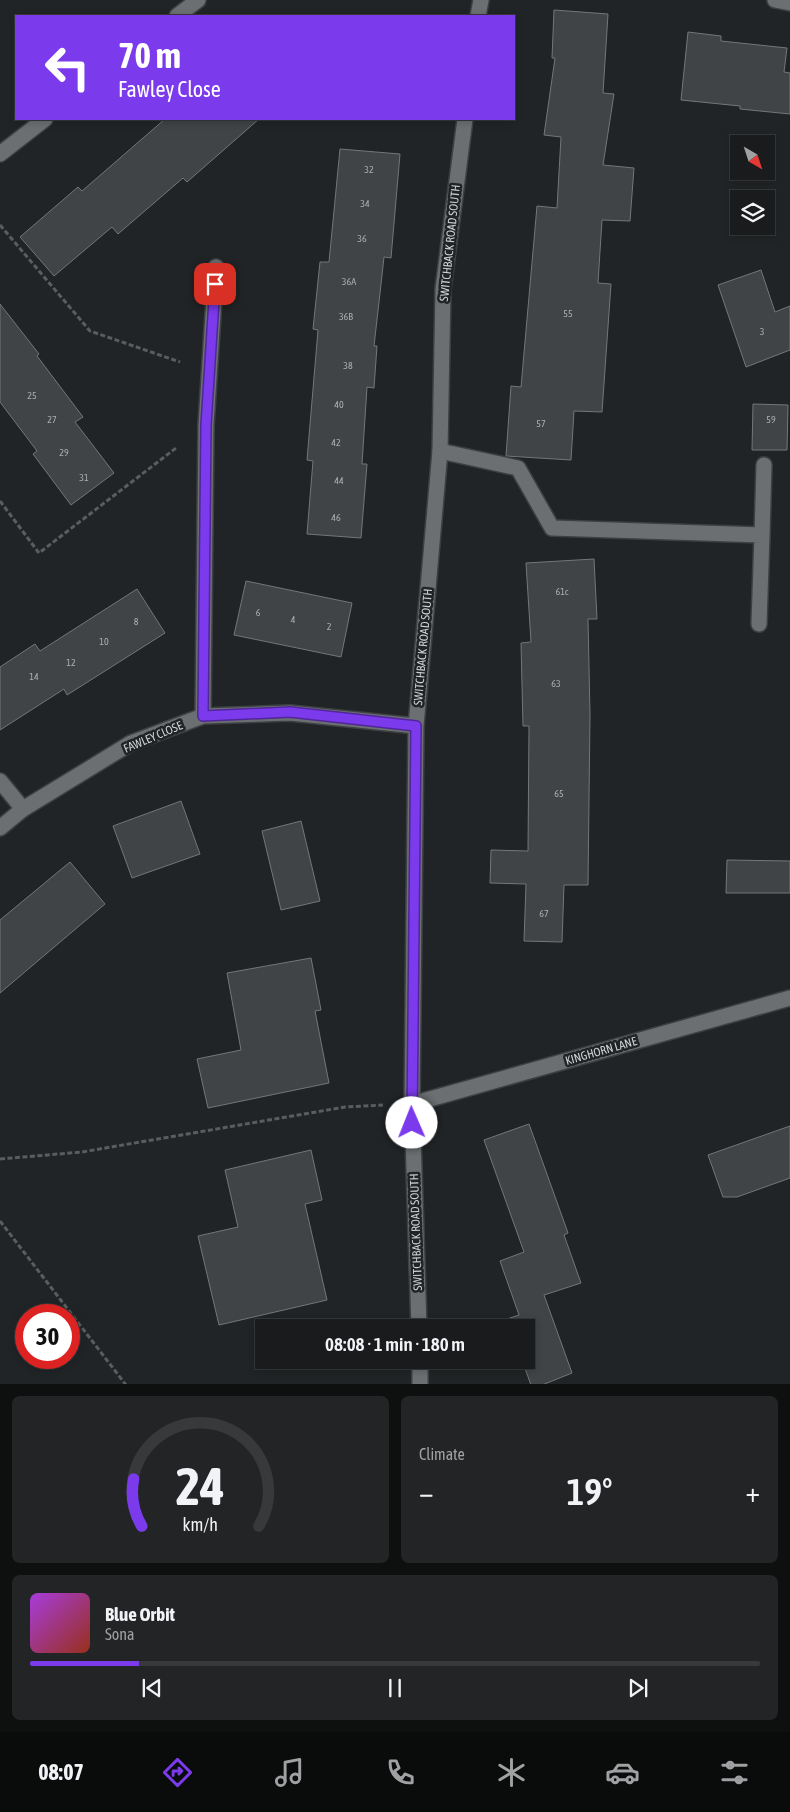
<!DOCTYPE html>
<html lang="en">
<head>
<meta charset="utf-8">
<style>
	:root { --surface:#191b1c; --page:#222425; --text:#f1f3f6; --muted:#9fa1a3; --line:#37393b; --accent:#7c3aed }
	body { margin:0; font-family:"Asap Condensed",sans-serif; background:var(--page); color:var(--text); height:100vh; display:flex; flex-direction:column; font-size:19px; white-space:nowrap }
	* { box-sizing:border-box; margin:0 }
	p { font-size:16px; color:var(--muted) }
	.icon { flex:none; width:28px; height:28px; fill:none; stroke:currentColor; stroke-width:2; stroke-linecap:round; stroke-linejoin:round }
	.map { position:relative; height:1384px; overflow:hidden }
	.sheet { display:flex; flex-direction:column; gap:12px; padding:12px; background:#0e0f0f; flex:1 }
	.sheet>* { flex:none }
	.top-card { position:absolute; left:15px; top:15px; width:500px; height:105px; border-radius:0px; box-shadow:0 2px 8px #0003,0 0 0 1px var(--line); background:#7c3aed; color:#fff; overflow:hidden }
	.needle { width:32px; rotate:141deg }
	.fabs { position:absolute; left:730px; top:135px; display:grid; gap:10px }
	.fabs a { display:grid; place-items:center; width:45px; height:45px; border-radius:0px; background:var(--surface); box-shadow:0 2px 8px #0003,0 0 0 1px var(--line); font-size:25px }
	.speed { position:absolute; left:15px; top:1304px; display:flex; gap:10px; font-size:25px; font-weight:700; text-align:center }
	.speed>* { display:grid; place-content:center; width:65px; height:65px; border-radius:50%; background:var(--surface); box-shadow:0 2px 8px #0003,0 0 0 1px var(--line); line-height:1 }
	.speed .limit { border:8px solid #d22; background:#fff; color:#111 }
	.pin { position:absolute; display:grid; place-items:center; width:42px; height:42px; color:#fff; margin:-21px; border-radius:10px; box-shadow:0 2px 8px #0006 }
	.me { position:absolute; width:55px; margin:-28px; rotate:359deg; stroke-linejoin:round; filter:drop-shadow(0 0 4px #0008) }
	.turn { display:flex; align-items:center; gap:18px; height:105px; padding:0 20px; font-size:22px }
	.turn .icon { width:65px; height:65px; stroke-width:2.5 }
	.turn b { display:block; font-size:35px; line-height:42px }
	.big { font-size:38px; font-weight:600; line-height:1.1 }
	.sheet .widget { flex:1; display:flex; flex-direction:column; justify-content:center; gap:8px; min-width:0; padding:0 18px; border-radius:8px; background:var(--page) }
	.sheet .dial { align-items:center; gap:0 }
	.dial svg { height:130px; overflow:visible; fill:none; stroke:var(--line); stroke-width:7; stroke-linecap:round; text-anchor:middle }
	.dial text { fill:var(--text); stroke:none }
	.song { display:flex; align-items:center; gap:15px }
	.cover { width:60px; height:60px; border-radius:8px; background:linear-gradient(135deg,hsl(280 70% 55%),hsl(10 70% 35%)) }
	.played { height:5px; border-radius:2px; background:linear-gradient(90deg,var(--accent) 15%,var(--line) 15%) }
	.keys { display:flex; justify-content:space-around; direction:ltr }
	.heat { display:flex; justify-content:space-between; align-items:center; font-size:28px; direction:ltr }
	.sheet .tiles { flex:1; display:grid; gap:12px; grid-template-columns:1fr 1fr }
	.widget:last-child { grid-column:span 2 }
	.trip { position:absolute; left:255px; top:1319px; width:280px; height:50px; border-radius:0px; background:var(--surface); box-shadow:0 2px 8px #0003,0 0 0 1px var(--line); font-weight:600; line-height:50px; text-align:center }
	.tab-bar { display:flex; height:80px; justify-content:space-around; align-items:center; background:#0a0b0b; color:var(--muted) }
	.tab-bar .icon { width:35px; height:35px }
	.tab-bar .active { color:var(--accent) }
	.tab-bar b { font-size:22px; color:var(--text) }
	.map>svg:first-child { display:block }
	.building { fill:#404446; stroke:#737779 }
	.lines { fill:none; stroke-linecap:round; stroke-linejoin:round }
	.lane-casing { stroke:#3d4042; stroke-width:18 }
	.street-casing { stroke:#3d4042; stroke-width:18 }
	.secondary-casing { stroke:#3d4042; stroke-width:18 }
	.path { stroke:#5a5d5f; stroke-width:3; stroke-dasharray:5 2.5; stroke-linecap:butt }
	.lane { stroke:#6b6f71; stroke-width:15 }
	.street { stroke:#6b6f71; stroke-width:15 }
	.secondary { stroke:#6b6f71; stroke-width:15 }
	.route-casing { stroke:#51269a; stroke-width:12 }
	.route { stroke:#7c3aed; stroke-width:9 }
	.labels { text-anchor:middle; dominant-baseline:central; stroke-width:5; stroke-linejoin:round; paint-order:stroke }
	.number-label { font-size:10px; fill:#abaeaf }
	.street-label { font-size:12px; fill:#cfd2d2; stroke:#212426 }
</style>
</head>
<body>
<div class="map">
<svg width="790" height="1385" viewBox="0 0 790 1385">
	<rect width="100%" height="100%" fill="#212426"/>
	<!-- building -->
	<path class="building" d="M 554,10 L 608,14 L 603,93 L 614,94 L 603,165 L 634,168 L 630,221 L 602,220 L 598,283 L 611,284 L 602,412 L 574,411 L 571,460 L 506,456 L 511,386 L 521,387 L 537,206 L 557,208 L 561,137 L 544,135 L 555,58 L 552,58 Z
		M 688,32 L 721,36 L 721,41 L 787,48 L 784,72 L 790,73 L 790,114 L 740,109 L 740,106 L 681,100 Z
		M 165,119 L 259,119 L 187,182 L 183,178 L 118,234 L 112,227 L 54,276 L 20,237 L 78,187 L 82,191 Z
		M 340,149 L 400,154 L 391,258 L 384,257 L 379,302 L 374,346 L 377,346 L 374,388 L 367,387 L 362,464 L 367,464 L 361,538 L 307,534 L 313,461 L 307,460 L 318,330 L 313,329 L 320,262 L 329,262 Z
		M 761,270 L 775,312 L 790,306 L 790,350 L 746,367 L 718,285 Z
		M 0,304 L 39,354 L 37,356 L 83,417 L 75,422 L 114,473 L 71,505 L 33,454 L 37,451 L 0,402 Z
		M 753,404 L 788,405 L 787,450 L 752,450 Z
		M 594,559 L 597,619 L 588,619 L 590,715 L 588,885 L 564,885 L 562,942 L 524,941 L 526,884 L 490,883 L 491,850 L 528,851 L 529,726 L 523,726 L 521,643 L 531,642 L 526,563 Z
		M 246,581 L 352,603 L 341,657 L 234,635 Z
		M 137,589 L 165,633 L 67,695 L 64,689 L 0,730 L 0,667 L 35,644 L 40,651 Z
		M 181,801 L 200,854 L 132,878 L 113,826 Z
		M 301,821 L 320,901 L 281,910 L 262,831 Z
		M 727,860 L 790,861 L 790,893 L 726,893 Z
		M 70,862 L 105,904 L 0,993 L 0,920 Z
		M 311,958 L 321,1010 L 315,1011 L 329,1083 L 208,1108 L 197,1059 L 241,1050 L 227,973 Z
		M 529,1124 L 568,1233 L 564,1235 L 581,1283 L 544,1295 L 572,1373 L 542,1385 L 531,1385 L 522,1360 L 526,1360 L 526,1328 L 510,1328 L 507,1319 L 519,1315 L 500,1261 L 524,1252 L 484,1140 Z
		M 790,1126 L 790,1178 L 737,1197 L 723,1197 L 708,1155 Z
		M 311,1150 L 322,1200 L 305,1204 L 327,1300 L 219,1325 L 198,1236 L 238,1227 L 225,1170 Z"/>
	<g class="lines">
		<defs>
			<path id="lane" d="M 440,451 L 518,468 L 552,528 L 762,535 L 764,465
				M 759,624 L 762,535
				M 203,716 L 206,425 L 216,267
				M 0,781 L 23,809"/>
			<path id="street" d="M 775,0 L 790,3
				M 478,16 L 481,0
				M 0,828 L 23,809 L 131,743 L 203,716 L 290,713 L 416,726
				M 412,1104 L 790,998
				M 419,1328 L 412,1104 L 416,726 L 440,451 L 443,289 L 465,119
				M 420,1360 L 420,1385"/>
			<path id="secondary" d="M 177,16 L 198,0
				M 0,154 L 45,119"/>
		</defs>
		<!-- lane casing -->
		<use href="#lane" class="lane-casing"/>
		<!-- street casing -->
		<use href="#street" class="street-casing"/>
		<!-- secondary casing -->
		<use href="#secondary" class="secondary-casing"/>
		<!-- path -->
		<path class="path" d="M 0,225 L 90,331 L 180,362
			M 0,501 L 39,553 L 176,448
			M 0,1159 L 82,1152 L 345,1107 L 383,1105
			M 0,1221 L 126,1385"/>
		<!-- lane -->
		<use href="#lane" class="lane"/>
		<!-- street -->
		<use href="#street" class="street"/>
		<!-- secondary -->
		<use href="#secondary" class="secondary"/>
	</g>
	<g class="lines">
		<defs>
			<path id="route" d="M 215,284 L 206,425 L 203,716 L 290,712 L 416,726 L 412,1123"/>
		</defs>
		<!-- route casing -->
		<use href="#route" class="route-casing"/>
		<!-- route -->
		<use href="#route" class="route"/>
	</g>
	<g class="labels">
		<!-- number labels -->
		<g class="number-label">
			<text x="369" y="169">32</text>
			<text x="365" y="203">34</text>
			<text x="362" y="238">36</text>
			<text x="349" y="281">36A</text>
			<text x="568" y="313">55</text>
			<text x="346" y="316">36B</text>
			<text x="762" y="331">3</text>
			<text x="348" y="365">38</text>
			<text x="32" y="395">25</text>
			<text x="339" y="404">40</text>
			<text x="52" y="419">27</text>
			<text x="771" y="419">59</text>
			<text x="541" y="423">57</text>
			<text x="336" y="442">42</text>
			<text x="64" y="452">29</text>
			<text x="84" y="477">31</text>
			<text x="339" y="480">44</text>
			<text x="336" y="517">46</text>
			<text x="562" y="591">61c</text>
			<text x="258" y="612">6</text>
			<text x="293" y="619">4</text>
			<text x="136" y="621">8</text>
			<text x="329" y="626">2</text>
			<text x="104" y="641">10</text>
			<text x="71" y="662">12</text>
			<text x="34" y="676">14</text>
			<text x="556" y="683">63</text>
			<text x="559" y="793">65</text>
			<text x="544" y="913">67</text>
		</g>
		<!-- street labels -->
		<g class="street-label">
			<text transform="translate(450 243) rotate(-84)">SWITCHBACK ROAD SOUTH</text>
			<text transform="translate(423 647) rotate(-85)">SWITCHBACK ROAD SOUTH</text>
			<text transform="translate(153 737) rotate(-23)">FAWLEY CLOSE</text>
			<text transform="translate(601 1051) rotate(-16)">KINGHORN LANE</text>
			<text transform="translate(416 1232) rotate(-92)">SWITCHBACK ROAD SOUTH</text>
		</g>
	</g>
</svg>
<div class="fabs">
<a><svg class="needle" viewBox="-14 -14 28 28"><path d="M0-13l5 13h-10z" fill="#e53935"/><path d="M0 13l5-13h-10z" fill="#9fa1a3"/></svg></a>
<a><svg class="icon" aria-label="layers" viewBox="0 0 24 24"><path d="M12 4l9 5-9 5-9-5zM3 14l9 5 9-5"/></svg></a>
</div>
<div class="speed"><div class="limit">30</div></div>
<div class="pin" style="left:215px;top:284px;background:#d93025"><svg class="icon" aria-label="arrive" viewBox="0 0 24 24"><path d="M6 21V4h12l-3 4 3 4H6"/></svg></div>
<svg class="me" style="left:412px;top:1123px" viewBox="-20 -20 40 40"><circle r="19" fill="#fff"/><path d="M0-13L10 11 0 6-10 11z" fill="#7c3aed"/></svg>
<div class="trip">08:08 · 1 min · 180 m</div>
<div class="top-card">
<div class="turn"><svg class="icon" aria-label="left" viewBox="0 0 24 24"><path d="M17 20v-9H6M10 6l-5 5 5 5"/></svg><div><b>70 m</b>Fawley Close</div></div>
</div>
</div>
<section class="sheet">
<div class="tiles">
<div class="widget dial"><svg viewBox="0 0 100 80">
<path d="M14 69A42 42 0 1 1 86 69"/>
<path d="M14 69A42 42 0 0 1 9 40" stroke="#7c3aed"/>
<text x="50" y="56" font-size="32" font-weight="700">24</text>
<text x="50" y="72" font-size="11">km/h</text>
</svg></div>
<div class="widget"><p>Climate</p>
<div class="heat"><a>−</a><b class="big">19°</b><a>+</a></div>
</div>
<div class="widget">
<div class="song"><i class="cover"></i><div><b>Blue Orbit</b><p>Sona</p></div></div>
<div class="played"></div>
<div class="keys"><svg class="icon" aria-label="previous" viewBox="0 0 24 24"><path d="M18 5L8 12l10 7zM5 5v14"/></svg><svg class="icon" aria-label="pause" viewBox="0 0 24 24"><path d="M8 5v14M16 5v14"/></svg><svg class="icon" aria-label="next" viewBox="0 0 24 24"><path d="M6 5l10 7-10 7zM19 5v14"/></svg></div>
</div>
</div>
</section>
<nav class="tab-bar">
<b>08:07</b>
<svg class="icon active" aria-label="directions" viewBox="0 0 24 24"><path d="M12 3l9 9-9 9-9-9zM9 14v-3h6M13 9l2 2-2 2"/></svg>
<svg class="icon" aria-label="music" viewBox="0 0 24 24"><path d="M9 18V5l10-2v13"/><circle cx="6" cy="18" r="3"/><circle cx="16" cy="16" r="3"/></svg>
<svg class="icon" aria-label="phone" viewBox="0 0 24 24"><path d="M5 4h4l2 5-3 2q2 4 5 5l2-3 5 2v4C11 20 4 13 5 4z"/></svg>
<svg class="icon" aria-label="climate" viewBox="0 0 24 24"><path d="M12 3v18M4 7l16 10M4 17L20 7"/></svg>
<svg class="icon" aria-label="car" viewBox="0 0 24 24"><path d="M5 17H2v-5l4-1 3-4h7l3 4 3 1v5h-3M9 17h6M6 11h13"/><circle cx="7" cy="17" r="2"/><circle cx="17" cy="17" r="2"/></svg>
<svg class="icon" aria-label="filters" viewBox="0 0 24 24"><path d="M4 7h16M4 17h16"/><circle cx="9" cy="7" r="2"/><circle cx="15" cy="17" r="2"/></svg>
</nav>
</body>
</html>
